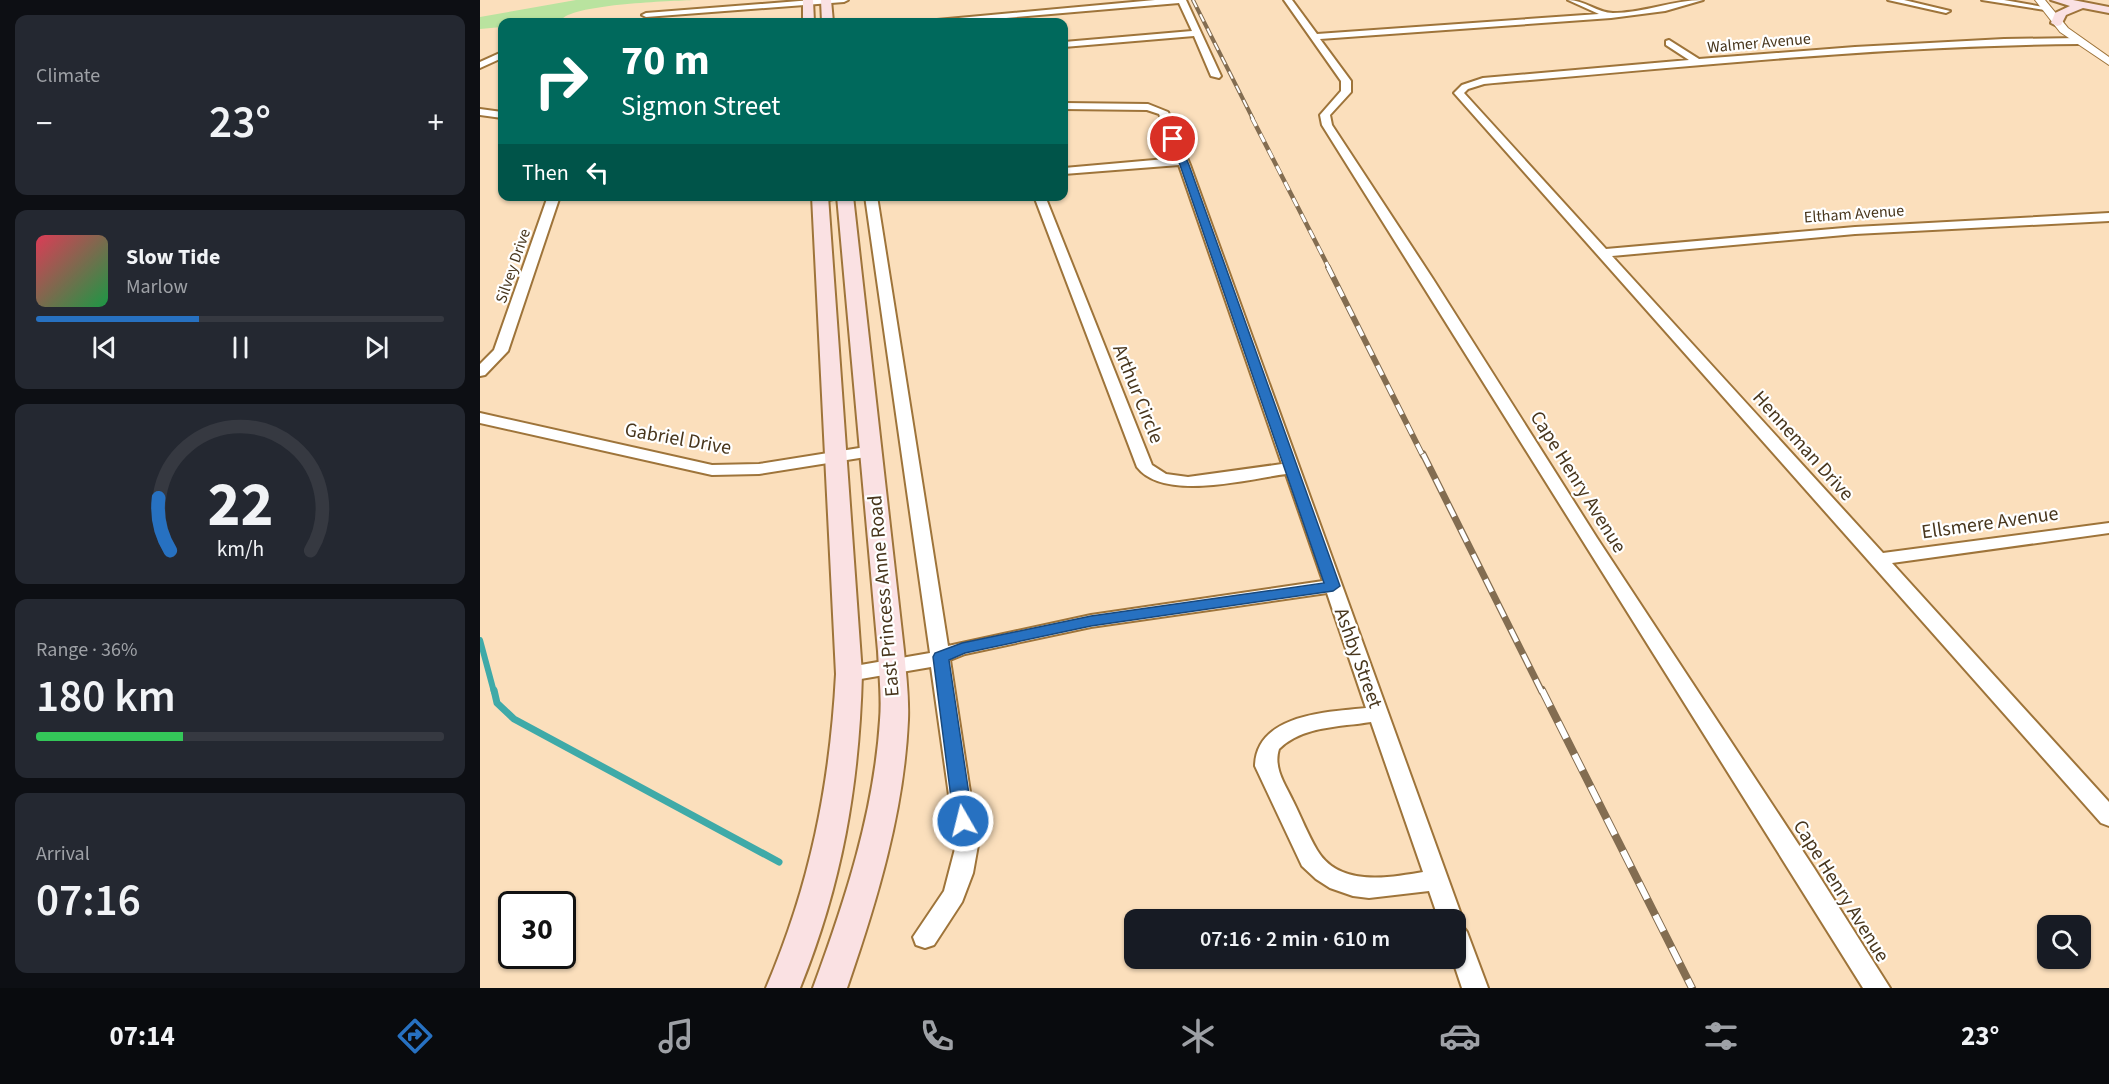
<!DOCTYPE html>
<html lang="en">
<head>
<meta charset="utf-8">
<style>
	:root { --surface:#171b24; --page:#242831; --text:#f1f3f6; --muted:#9ea1a6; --line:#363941; --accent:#2771c1 }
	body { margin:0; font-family:"Source Sans 3",sans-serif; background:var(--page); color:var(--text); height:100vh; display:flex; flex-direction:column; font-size:22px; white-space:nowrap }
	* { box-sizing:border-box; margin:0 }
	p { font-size:20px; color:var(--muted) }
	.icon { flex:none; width:33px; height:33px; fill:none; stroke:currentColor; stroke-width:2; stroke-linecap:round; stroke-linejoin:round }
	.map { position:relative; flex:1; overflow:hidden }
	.sheet { display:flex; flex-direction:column; gap:15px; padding:15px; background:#0d0f14; width:480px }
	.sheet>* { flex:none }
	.banner { position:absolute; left:18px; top:18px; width:570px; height:183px; border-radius:12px; box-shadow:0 2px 4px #0004; background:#00695c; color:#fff; overflow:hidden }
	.buttons { position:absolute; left:1557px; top:915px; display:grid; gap:12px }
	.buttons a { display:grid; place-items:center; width:54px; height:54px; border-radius:12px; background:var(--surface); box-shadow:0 2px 4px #0004; font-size:30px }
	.speed { position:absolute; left:18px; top:891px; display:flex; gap:12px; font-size:30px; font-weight:700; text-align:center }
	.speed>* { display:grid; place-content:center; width:78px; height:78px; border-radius:50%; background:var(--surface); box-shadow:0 2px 4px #0004; line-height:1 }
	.speed .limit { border:3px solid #111; border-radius:9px; background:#fff; color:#111 }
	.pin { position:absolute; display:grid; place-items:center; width:51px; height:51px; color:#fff; margin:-26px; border:3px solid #fff; border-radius:50%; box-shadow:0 2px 6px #0007 }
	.me { position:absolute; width:66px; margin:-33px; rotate:352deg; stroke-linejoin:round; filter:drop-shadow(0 0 4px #0008) }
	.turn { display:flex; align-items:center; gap:21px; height:126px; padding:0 24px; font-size:27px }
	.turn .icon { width:78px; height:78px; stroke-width:2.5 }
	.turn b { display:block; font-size:42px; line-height:51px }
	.then { display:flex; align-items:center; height:57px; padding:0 24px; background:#0003; gap:12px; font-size:22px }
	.big { font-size:45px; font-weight:600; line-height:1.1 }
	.sheet .widget { flex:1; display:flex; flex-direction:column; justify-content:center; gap:9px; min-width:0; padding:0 21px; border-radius:12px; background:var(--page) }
	.sheet .dial { align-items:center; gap:0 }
	.dial svg { height:156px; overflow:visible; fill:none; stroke:var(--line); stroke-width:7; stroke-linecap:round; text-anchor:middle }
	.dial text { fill:var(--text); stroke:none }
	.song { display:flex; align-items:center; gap:18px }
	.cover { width:72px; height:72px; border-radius:9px; background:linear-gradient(135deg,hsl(350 70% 55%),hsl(140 70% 35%)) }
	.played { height:6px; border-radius:3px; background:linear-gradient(90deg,var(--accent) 40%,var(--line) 40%) }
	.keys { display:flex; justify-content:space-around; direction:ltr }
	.heat { display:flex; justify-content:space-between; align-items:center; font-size:33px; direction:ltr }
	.charge { height:9px; border-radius:4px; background:linear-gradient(90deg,#34c759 36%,var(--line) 0) }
	.trip { position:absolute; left:644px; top:909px; width:342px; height:60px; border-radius:12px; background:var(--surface); box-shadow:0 2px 4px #0004; font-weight:600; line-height:60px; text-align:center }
	.dock { display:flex; height:96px; justify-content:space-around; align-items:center; background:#090b0e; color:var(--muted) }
	.dock .icon { width:42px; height:42px }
	.dock .selected { color:var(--accent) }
	.dock b { font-size:27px; color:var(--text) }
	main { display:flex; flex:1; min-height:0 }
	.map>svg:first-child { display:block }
	.green { fill:#b9e39f }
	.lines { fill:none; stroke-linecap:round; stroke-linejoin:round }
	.stream-far1 { stroke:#3faaa8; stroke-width:6 }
	.stream { stroke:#3faaa8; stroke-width:7 }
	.minor-casing { stroke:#9e743a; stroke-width:4 }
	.tertiary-casing { stroke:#9e743a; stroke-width:2 }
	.secondary-casing { stroke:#9e743a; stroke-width:4 }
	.minor { fill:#fff; fill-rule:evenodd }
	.tertiary { fill:#fff; fill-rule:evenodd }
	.secondary { fill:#fae1e3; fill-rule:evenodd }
	.rail-far4-casing { stroke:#836d51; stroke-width:4 }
	.rail-far3-casing { stroke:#836d51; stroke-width:4.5 }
	.rail-far2-casing { stroke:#836d51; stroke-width:6 }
	.rail-far1-casing { stroke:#836d51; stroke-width:7 }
	.rail-casing { stroke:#836d51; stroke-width:8 }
	.rail-far4 { stroke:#fff; stroke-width:2; stroke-dasharray:8; stroke-linecap:butt }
	.rail-far3 { stroke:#fff; stroke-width:3; stroke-dasharray:9; stroke-linecap:butt }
	.rail-far2 { stroke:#fff; stroke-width:4; stroke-dasharray:11; stroke-linecap:butt }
	.rail-far1 { stroke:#fff; stroke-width:4.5; stroke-dasharray:14; stroke-linecap:butt }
	.rail { stroke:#fff; stroke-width:6; stroke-dasharray:18; stroke-linecap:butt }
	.route { fill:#2771c1; stroke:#19497d; stroke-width:1.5 }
	.labels { text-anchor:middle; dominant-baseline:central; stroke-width:4.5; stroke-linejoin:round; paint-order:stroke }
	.far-street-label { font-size:16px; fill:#48361d; stroke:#fff }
	.street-label { font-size:20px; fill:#48361d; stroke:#fff }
</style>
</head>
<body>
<main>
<section class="sheet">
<div class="widget"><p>Climate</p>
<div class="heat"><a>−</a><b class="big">23°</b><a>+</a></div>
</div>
<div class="widget">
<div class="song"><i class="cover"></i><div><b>Slow Tide</b><p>Marlow</p></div></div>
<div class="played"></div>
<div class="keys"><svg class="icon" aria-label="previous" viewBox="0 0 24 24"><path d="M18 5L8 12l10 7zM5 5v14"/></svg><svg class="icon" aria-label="pause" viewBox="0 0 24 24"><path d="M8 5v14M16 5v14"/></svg><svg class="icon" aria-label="next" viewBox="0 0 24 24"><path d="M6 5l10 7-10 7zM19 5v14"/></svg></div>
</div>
<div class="widget dial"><svg viewBox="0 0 100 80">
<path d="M14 69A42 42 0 1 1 86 69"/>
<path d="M14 69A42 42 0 0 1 8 42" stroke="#2771c1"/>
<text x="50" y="56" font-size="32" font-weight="700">22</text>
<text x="50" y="72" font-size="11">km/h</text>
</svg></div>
<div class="widget"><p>Range · 36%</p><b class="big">180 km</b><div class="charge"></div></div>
<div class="widget"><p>Arrival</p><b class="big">07:16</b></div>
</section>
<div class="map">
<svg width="1629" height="988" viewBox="0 0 1629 988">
	<rect width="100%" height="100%" fill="#fbdfbc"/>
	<!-- green -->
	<path class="green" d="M 96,0 L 215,0 C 190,1 97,4 82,19 L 145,22 L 22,22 L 22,27 L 0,29 L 0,17 Z"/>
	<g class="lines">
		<!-- stream-far1 -->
		<path class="stream-far1" d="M 0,640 L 14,692"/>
		<!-- stream -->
		<path class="stream" d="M 14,690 L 17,703 L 34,719 L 299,862"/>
		<defs>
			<path id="minor" d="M 332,0 L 368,0 L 364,2 L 166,17 L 162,15 L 166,13 Z
				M 675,0 L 706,0 L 741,76 L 739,78 L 731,76 L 714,36 L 584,47 L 584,42 L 712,31 L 699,3 L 479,22 L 453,22 L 457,20 Z
				M 804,0 L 812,0 L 837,34 L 1119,14 L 1088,0 C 1104,0 1118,13 1133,13 C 1164,13 1193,0 1223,0 L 1185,11 L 1131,18 L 840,39 L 871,81 L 871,92 L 850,115 L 852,125 L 953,279 L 1117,538 L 1334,868 L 1410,988 L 1383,988 L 842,125 L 840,115 L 861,91 L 861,81 Z
				M 1408,0 L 1424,0 L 1470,11 L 1466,13 Z
				M 1502,0 L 1524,0 L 1569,8 L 1565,10 Z
				M 1524,39 L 1599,38 L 1603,41 L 1599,44 C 1399,46 1203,67 1004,84 L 988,89 L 984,93 L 1126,249 L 1375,227 L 1629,213 L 1629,221 L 1375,234 L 1132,256 L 1403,553 L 1629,523 L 1629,533 L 1412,563 L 1629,802 L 1629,826 L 1621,823 L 974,93 L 982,85 L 1003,78 L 1209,60 L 1186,45 L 1186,41 L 1189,40 L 1219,59 L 1375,47 Z
				M 22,52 L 22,58 L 0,68 L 0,62 Z
				M 584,103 L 668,104 L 688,112 L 710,165 L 983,920 L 981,924 L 987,932 L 1008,988 L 982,988 L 972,958 L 975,958 L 975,920 L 959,920 L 949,891 L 889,898 L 873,896 L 850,888 L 836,879 L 822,866 L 775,766 C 776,714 848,712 886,708 L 847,593 L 611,627 L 485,654 L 470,660 L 498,845 L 493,873 L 482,902 L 454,945 L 445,948 L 436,945 L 433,937 L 464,891 L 476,845 L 451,667 L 369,681 L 362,679 L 359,674 L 362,669 L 369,667 L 450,653 L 385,196 L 397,196 L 468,646 L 611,615 L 843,581 L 806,474 C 768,479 684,502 657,467 L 554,196 L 565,196 L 672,465 L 686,474 L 708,477 L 802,464 L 699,165 L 584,174 L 584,168 L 697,158 L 679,114 L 667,110 L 584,109 ZM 891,722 L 943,872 C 908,878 859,887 837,850 C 828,835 821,817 813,801 C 805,784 793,768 799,749 C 822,726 860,727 891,722 Z
				M 0,109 L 22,112 L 22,118 L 0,115 Z
				M 68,196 L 80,196 L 28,351 L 5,375 L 0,376 L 0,364 L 14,350 Z
				M 336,197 L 336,196 L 366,196 L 340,202 L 336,201 Z
				M 0,413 L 232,465 L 279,464 L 392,446 L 400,451 L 392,456 L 279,474 L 232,475 L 0,423 Z"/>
			<path id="tertiary" d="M 1555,0 L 1565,0 L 1588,28 L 1629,57 L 1629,65 L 1580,32 Z"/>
			<path id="secondary" d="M 323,0 L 333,0 L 334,22 L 323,22 Z
				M 341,0 L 351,0 L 353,22 L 342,22 Z
				M 1571,0 L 1593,0 L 1629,7 L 1629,13 L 1603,8 L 1586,15 L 1581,25 L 1577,26 L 1571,23 L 1575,13 L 1590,6 Z
				M 332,196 L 348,196 L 382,674 C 379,786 362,884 320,988 L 286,988 C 330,885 350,786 356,674 Z
				M 357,196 L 373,196 L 424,651 C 426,674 429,697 428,720 C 424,812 397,901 367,988 L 333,988 C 365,901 394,813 400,720 C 402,697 399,674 398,651 Z"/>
		</defs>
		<!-- minor casing -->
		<use href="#minor" class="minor-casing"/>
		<!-- tertiary casing -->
		<use href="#tertiary" class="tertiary-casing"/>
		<!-- secondary casing -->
		<use href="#secondary" class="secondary-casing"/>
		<!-- minor -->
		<use href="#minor" class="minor"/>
		<!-- tertiary -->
		<use href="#tertiary" class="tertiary"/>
		<!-- secondary -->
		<use href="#secondary" class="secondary"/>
		<defs>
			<path id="rail-far4" d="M 713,0 L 773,119"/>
			<path id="rail-far3" d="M 772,118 L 849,268"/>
			<path id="rail-far2" d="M 848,267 L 943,456"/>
			<path id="rail-far1" d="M 943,454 L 1062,692"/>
			<path id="rail" d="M 1062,690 L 1212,988"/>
		</defs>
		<!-- rail-far4 casing -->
		<use href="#rail-far4" class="rail-far4-casing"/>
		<!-- rail-far3 casing -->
		<use href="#rail-far3" class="rail-far3-casing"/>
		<!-- rail-far2 casing -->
		<use href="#rail-far2" class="rail-far2-casing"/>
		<!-- rail-far1 casing -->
		<use href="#rail-far1" class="rail-far1-casing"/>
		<!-- rail casing -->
		<use href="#rail" class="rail-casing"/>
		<!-- rail-far4 -->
		<use href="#rail-far4" class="rail-far4"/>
		<!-- rail-far3 -->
		<use href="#rail-far3" class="rail-far3"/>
		<!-- rail-far2 -->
		<use href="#rail-far2" class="rail-far2"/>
		<!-- rail-far1 -->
		<use href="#rail-far1" class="rail-far1"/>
		<!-- rail -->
		<use href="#rail" class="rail"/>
	</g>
	<!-- route -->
	<path class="route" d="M 693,136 L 698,139 L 709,165 L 860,586 L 853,591 L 611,626 L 485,653 L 469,660 L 493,821 L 490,826 L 483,829 L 477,826 L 474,821 L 453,657 L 455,653 L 482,643 L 611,616 L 844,583 L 700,165 L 689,139 Z"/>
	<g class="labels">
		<!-- far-street labels -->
		<g class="far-street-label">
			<text transform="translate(1279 43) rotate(-5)">Walmer Avenue</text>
			<text transform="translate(1374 214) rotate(-4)">Eltham Avenue</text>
			<text transform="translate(33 266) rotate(-71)">Silvey Drive</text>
		</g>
		<!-- street labels -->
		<g class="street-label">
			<text transform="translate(658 394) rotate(68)">Arthur Circle</text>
			<text transform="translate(198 439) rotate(10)">Gabriel Drive</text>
			<text transform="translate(1323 446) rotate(48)">Henneman Drive</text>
			<text transform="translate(1098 482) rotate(58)">Cape Henry Avenue</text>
			<text transform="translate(1510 523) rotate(-8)">Ellsmere Avenue</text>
			<text transform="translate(404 596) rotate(-95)">East Princess Anne Road</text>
			<text transform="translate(878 658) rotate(70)">Ashby Street</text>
			<text transform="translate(1361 891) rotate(58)">Cape Henry Avenue</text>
		</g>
	</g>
</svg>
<div class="buttons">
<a><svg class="icon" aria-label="search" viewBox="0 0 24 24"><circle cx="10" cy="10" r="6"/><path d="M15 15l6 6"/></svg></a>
</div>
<div class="speed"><div class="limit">30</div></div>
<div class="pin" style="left:693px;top:139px;background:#d93025"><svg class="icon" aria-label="arrive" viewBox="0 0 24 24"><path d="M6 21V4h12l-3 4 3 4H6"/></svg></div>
<svg class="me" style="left:483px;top:821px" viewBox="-20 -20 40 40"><circle r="17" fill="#2771c1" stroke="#fff" stroke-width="3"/><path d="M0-11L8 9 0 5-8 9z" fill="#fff"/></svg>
<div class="trip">07:16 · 2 min · 610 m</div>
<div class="banner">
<div class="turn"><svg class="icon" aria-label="right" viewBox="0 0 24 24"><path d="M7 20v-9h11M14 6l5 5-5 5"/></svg><div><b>70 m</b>Sigmon Street</div></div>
<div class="then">Then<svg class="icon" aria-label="left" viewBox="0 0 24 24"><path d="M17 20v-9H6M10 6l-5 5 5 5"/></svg></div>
</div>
</div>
</main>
<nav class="dock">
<b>07:14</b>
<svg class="icon selected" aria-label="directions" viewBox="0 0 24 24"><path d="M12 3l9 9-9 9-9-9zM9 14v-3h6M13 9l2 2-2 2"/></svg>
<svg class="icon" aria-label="music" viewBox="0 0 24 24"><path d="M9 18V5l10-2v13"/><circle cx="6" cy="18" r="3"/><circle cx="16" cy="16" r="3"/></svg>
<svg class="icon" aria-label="phone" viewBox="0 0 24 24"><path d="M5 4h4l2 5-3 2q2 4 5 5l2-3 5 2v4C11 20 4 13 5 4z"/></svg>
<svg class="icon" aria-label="climate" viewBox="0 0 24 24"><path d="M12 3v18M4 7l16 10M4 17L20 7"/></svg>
<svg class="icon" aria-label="car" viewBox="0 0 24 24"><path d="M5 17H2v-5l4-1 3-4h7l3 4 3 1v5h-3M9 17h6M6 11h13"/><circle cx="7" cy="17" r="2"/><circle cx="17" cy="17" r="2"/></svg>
<svg class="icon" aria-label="filters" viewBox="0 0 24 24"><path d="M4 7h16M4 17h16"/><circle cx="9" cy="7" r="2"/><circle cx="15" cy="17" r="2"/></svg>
<b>23°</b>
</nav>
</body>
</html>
